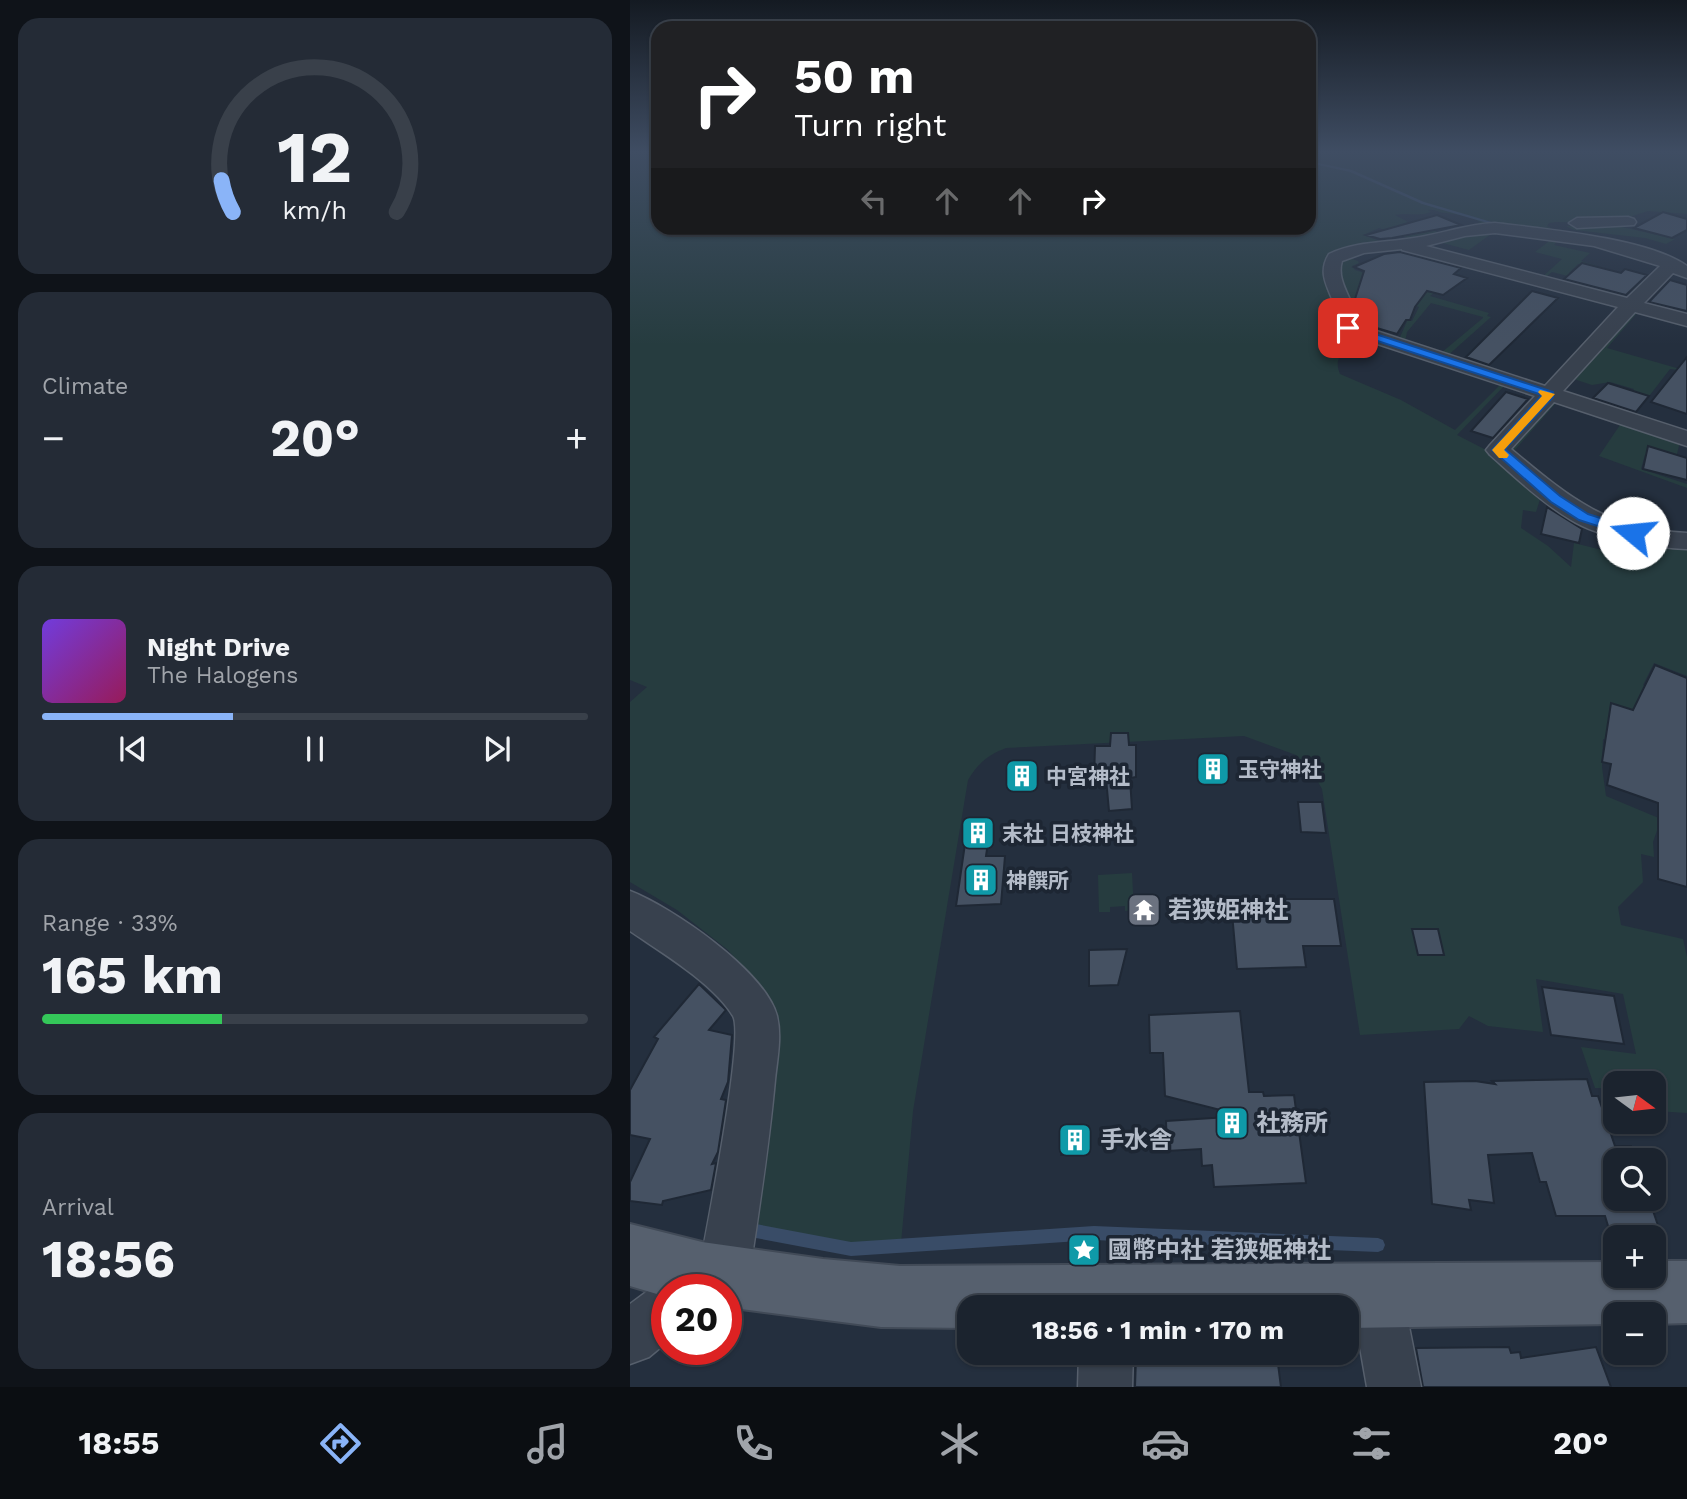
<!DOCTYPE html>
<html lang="en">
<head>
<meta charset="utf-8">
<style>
	:root { --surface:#1b232e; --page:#242b36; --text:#f1f3f6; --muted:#a0a4aa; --line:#39404a; --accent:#8ab4f8 }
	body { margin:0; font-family:"Work Sans","Noto Sans JP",sans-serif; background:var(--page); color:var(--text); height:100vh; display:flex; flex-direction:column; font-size:26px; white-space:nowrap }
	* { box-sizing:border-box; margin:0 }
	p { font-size:23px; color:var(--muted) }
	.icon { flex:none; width:38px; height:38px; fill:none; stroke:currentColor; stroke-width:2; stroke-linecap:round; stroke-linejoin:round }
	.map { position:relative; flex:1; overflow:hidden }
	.panel { display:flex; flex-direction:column; gap:18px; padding:18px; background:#0f1319; width:630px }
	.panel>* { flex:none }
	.top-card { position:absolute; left:21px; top:21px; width:665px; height:214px; border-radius:21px; box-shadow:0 2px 5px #0004,0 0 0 2px var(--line); background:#202124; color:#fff; overflow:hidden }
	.needle { width:46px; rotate:105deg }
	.tools { position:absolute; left:973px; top:1071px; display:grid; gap:14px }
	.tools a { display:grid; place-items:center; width:63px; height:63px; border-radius:14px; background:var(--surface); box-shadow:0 2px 5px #0004,0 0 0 2px var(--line); font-size:35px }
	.speed { position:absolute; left:21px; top:1274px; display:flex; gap:14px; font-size:35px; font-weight:700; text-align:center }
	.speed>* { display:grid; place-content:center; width:91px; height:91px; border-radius:50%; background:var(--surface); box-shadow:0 2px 5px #0004,0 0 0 2px var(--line); line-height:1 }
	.speed .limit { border:10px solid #d22; background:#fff; color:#111 }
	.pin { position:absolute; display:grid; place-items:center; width:60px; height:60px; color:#fff; margin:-30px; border-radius:14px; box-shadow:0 4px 10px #0006 }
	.me { position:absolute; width:77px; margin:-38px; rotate:287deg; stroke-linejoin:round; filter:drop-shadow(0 0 5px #0008) }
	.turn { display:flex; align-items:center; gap:24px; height:147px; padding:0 28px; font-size:32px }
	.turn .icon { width:91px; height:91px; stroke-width:2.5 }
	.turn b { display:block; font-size:49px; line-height:60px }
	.lanes { display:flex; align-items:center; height:66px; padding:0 28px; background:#0003; justify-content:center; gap:35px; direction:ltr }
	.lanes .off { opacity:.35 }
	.big { font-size:52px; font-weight:700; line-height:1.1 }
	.panel .tile { flex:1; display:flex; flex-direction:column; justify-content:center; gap:10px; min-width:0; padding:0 24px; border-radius:21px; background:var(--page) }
	.panel .dial { align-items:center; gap:0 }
	.dial svg { height:182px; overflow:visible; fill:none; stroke:var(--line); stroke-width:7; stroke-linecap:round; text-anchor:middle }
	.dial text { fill:var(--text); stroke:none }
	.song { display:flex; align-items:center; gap:21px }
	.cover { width:84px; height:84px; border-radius:10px; background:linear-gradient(135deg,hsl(260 70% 55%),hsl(330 70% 35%)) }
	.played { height:7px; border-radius:4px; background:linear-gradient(90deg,var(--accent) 35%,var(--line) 35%) }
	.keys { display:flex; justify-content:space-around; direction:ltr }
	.heat { display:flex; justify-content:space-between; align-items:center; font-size:38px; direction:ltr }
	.charge { height:10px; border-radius:5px; background:linear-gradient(90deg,#34c759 33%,var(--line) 0) }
	.trip { position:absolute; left:327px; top:1295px; width:402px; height:70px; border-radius:21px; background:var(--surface); box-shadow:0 2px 5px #0004,0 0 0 2px var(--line); font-weight:700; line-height:70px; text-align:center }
	.tab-bar { display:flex; height:112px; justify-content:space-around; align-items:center; background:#0b0e12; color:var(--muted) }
	.tab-bar .icon { width:49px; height:49px }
	.tab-bar .current { color:var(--accent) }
	.tab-bar b { font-size:32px; color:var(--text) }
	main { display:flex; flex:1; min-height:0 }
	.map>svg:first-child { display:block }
	.green { fill:#263c3f; fill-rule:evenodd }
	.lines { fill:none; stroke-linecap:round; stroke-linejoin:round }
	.stream { fill:#394c67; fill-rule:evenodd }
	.building { fill:#455162; stroke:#1f2835; stroke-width:2 }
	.minor-casing { stroke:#565f6c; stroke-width:3 }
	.major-casing { stroke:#414a57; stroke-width:4 }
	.minor { fill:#38414e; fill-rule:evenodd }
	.major { fill:#56606e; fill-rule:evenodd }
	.route { fill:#1a73e8; stroke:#114b97; stroke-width:2 }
	.slow { fill:#f59e0b }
	.labels { text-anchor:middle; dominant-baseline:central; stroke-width:7; stroke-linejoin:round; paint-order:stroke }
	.poi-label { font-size:21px; font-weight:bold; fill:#b4bcc9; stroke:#1d2633; text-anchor:start }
	.near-poi-label { font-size:24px; font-weight:bold; fill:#b4bcc9; stroke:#1d2633; text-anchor:start }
</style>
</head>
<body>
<main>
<section class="panel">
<div class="tile dial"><svg viewBox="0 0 100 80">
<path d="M14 69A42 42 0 1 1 86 69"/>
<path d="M14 69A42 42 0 0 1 9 55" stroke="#8ab4f8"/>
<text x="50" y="56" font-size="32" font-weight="700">12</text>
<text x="50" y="72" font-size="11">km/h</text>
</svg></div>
<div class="tile"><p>Climate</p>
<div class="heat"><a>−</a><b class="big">20°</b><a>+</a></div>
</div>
<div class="tile">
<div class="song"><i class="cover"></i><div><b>Night Drive</b><p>The Halogens</p></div></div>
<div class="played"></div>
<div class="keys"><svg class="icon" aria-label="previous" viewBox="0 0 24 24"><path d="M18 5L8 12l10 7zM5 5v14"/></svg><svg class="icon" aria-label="pause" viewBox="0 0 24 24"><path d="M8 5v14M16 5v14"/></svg><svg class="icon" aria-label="next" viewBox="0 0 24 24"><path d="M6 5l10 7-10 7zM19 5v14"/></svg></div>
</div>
<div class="tile"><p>Range · 33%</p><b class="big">165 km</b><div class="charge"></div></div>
<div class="tile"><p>Arrival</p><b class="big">18:56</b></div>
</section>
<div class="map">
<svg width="1057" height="1387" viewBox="0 0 1057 1387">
	<rect width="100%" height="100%" fill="#242f3e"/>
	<!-- green -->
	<path class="green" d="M 0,151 L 28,151 L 28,228 L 679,228 L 679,151 L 1057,151 L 1057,214 L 1018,211 L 981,223 L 926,222 L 919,223 L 917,226 L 923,229 L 917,232 L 848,219 L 867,226 L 844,226 L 850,222 C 839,215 830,215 816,213 C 808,213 806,209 798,210 L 801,212 C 787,217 779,212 765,215 L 778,222 L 761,228 L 777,235 L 800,228 L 812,235 L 781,239 L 749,228 L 733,235 L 750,241 L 749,243 L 703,258 L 714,331 L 876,384 L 827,435 L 864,454 L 912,493 L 906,512 L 893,510 L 891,528 L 918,546 L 941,567 L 944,543 L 972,550 L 977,528 L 1057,544 L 1057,676 L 1024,663 L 1013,685 L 1050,701 L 1009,749 L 973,739 L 972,767 L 976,796 L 1031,819 L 1023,842 L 1024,857 L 1011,854 L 1013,882 L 988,907 L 991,925 L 1053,939 L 1057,957 L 1057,1113 L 1025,1111 L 1031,1133 L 987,1131 L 972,1088 L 965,1088 L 951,1047 L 1006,1054 L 993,994 L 906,979 L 913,1032 L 858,1026 L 839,1016 L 829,1029 L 730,1035 L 692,789 L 680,768 L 666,755 L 614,736 L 376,748 C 358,755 348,763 338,780 L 283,1111 L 271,1243 L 201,1244 L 120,1231 L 143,1023 L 138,996 L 98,950 L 47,910 L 0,882 L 0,702 L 17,687 L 0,680 ZM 729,337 L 871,384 L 825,430 L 771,400 L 710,374 C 702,356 717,349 729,337 ZM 985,1083 L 1024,1083 L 1024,1122 L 985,1122 Z
		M 936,226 L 992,227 L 1045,239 L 1036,244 L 1015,238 L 944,230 Z
		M 863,230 L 928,240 L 924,245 L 960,253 L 951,261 L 968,266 L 965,268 L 948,264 L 939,273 L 952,277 L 949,279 L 922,272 L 911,281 L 783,245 ZM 865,231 L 922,239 L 905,252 L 932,259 L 910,279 L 790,246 L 809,242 L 839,250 Z
		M 713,256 L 728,261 L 729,263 L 722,266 L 725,270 L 756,280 L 822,277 L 831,272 L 800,296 L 859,313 L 857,316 L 861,317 L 815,358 L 768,342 L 777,321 L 782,321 L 789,307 L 781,304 L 766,306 L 718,301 L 706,262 ZM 801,303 L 853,317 L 853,318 L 811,353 L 775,342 L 777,332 Z
		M 1004,310 L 1008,312 L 977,348 L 1057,371 L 1040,369 L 1013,404 L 997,399 L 1004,389 L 980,382 L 962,385 L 941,378 Z
		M 923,400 L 1050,442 L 1045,462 L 1015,455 L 1011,469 L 1057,484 L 1057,488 L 969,456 L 990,425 L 930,403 L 926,403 L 884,451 L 886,457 C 906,472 925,490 946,505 C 976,526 1022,533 1057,535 L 1057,538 C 1012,536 966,524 930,498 C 912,486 897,470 880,456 L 877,450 Z
		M 502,873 L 504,910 L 495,911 L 495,906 L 480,907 L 480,912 L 469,912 L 468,875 Z"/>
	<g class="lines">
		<!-- stream -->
		<path class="stream" d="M 679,161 L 722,170 L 794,202 L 875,226 L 871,227 L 792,204 L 720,172 L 679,163 Z
			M 126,1224 L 221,1242 L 464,1226 L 748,1238 L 753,1240 L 755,1245 L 753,1250 L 748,1252 L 464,1240 L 221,1256 L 126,1238 L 121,1236 L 119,1231 L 121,1226 Z"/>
	</g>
	<!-- building -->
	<path class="building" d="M 1033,212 L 1057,219 L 1057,230 L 1042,238 L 1004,228 Z
		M 807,215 L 831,225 L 762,238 L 750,239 L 736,235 Z
		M 770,252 L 831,268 L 824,274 L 837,278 L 813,295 L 797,291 L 785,307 L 780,320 L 776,320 L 767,334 L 733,324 L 742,312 L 727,311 L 724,302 L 734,271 L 724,267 L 754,254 Z
		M 952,263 L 991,273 L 995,269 L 1017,275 L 996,295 L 934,279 Z
		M 1040,280 L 1057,285 L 1057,311 L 1019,302 Z
		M 902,291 L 928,298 L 859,365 L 836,357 Z
		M 1057,357 L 1057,414 L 1021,402 Z
		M 978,383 L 1019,396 L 1006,412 L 963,398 Z
		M 876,392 L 898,399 L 863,438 L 841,431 Z
		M 1018,446 L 1057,458 L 1057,480 L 1013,469 Z
		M 917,507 L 952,529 L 949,543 L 911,534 Z
		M 1025,665 L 1057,678 L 1057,887 L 1028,879 L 1028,803 L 977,785 L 981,764 L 972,762 L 981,703 L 1003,710 Z
		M 481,733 L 498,733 L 499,745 L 506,745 L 506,777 L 500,778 L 502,809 L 479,811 L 476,778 L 464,779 L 465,746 L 480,746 Z
		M 404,763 L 403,788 L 380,789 L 382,764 Z
		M 668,802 L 692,802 L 696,833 L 671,832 Z
		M 338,823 L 361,823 L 356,856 L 375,856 L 371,904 L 326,906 Z
		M 644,899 L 704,899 L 711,946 L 673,946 L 676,967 L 607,969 L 602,913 L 639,912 Z
		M 782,929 L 808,929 L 814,955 L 788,955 Z
		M 497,949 L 488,985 L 459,986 L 459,950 Z
		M 69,984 L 96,1010 L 79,1030 L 102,1035 L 98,1082 L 91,1099 L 96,1100 L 88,1152 L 82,1164 L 86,1163 L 81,1190 L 33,1201 L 32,1205 L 0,1201 L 0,1182 L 20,1139 L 0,1135 L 0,1090 L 28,1039 L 24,1037 Z
		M 912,987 L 984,996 L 994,1044 L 921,1035 Z
		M 610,1011 L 619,1092 L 633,1092 L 634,1096 L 664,1095 L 676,1183 L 584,1187 L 582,1165 L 572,1166 L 571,1149 L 537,1151 L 536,1121 L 614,1116 L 535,1096 L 533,1053 L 520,1053 L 519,1015 Z
		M 957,1079 L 962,1096 L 968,1096 L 985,1146 L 1001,1146 L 1006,1160 L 985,1160 L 985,1199 L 1019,1199 L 1036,1249 L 1024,1249 L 1024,1237 L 985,1237 L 985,1249 L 975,1216 L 926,1216 L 916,1182 L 910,1182 L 902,1153 L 858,1155 L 864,1203 L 839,1200 L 841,1210 L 802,1204 L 794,1082 L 845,1081 L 865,1084 L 862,1081 Z
		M 458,1126 L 458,1153 L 431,1155 L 431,1127 Z
		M 879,1347 L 881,1353 L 890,1352 L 891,1358 L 966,1347 L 981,1387 L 793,1387 L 786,1348 Z
		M 647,1356 L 651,1387 L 505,1387 L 506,1357 L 567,1358 L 567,1362 Z"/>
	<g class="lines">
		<defs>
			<path id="minor" d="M 998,217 L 1004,219 L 1006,222 L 1004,225 L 947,228 L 939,223 L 947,218 Z
				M 865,223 C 914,229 1018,238 1057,266 L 1057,278 L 1043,273 L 1014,303 L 1057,314 L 1057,326 L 1005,312 L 933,391 L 1057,431 L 1057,446 L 924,402 L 881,449 C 941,499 976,529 1057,533 L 1057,549 C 1025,548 968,537 941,520 C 911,502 886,478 860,455 L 856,450 L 860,445 L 905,396 L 711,332 C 707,325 709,318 706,310 C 700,289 686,275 699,254 C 727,241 755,243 784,238 C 812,234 837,224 865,223 ZM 865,233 L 964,246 L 1030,266 L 997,298 L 796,246 L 835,236 ZM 772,249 L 772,250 L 988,307 L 915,386 L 728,325 C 727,303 705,283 712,261 L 734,253 Z
				M 0,891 C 42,907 135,971 147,1016 C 152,1037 147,1060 145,1080 C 139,1146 129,1211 119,1276 L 112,1294 L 96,1302 L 96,1290 L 61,1290 L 57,1282 L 65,1264 L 71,1261 C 77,1226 115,1036 103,1016 C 83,983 32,953 0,931 Z
				M 747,1270 L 765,1278 L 773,1296 L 791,1387 L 737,1387 L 721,1296 L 729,1278 Z
				M 37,1282 L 55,1290 L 37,1290 L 37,1342 L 19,1357 L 0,1364 L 0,1304 L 19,1290 Z
				M 449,1353 L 503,1353 L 502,1387 L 448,1387 Z"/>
			<path id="major" d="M 0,1224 L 72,1242 L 193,1259 L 270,1266 L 985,1262 L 985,1276 L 1024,1276 L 1024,1261 L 1057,1261 L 1057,1323 L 1024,1324 L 1024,1314 L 985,1314 L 985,1324 L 718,1328 L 718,1307 L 340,1307 L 340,1328 L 251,1327 L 96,1307 L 96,1290 L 37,1290 L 37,1297 L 0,1286 Z"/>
		</defs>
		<!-- minor casing -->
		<use href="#minor" class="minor-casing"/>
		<!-- major casing -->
		<use href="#major" class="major-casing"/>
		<!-- minor -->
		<use href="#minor" class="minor"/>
		<!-- major -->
		<use href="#major" class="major"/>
	</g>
	<!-- sky -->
	<linearGradient id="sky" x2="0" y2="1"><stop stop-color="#141a22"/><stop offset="0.44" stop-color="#3f4d63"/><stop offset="1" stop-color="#3f4d63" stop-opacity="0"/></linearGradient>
	<rect width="1057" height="345" fill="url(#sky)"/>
	<!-- route -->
	<path class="route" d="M 718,325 L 923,392 L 923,397 L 875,449 L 930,496 L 958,514 L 1008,530 L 1008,536 L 998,536 L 949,520 L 921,502 L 862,450 L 912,395 L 714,330 L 713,328 Z"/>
	<!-- slow -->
	<path class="slow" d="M 910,390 L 925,394 L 874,450 L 879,455 L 877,458 L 869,458 L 862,450 L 912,396 L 908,392 Z"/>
	<!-- icons -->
	<defs>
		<symbol id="building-square" viewBox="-11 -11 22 22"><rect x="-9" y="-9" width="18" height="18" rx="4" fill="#0f9aa8" stroke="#1d2633"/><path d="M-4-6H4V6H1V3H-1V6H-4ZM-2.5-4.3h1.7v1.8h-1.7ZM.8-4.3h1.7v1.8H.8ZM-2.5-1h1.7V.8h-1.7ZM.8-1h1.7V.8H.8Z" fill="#fff"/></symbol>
		<symbol id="temple-square" viewBox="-11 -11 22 22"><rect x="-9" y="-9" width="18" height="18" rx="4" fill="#6b7280" stroke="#1d2633"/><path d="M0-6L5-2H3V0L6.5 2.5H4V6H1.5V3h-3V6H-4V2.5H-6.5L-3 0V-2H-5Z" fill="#fff"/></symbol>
		<symbol id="sight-square" viewBox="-11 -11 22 22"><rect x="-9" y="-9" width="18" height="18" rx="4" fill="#0f9aa8" stroke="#1d2633"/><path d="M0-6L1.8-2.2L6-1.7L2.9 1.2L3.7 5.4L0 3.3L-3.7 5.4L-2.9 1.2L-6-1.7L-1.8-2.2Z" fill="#fff"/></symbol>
	</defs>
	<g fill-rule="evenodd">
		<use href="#building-square" x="564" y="750" width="38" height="38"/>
		<use href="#building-square" x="373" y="757" width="38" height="38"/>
		<use href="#building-square" x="329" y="814" width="38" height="38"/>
		<use href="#building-square" x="332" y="861" width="38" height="38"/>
		<use href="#temple-square" x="495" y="891" width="38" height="38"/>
		<use href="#building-square" x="583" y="1104" width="38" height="38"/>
		<use href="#building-square" x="426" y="1121" width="38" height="38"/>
		<use href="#sight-square" x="435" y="1231" width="38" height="38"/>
	</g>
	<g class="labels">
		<!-- poi labels -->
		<g class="poi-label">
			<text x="608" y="769">玉守神社</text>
			<text x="416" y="776">中宮神社</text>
			<text x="372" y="833">末社 日枝神社</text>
			<text x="376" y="880">神饌所</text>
		</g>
		<!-- near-poi labels -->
		<g class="near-poi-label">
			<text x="538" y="910">若狭姫神社</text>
			<text x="626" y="1123">社務所</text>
			<text x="470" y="1140">手水舎</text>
			<text x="478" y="1250">國幣中社 若狭姫神社</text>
		</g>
	</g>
</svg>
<div class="tools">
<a><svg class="needle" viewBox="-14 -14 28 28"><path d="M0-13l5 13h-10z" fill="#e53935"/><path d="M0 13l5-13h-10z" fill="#a0a4aa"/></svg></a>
<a><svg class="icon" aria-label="search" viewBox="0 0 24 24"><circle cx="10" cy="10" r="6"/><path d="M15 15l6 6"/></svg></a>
<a>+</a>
<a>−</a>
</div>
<div class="speed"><div class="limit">20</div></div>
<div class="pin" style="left:718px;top:328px;background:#d93025"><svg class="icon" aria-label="arrive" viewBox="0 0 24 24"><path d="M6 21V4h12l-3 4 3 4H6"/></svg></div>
<svg class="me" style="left:1003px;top:533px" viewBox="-20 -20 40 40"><circle r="19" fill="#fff"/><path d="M0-13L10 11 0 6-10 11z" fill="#1a73e8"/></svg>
<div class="trip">18:56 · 1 min · 170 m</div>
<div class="top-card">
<div class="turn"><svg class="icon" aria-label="right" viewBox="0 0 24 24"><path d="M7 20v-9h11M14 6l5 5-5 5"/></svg><div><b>50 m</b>Turn right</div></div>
<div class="lanes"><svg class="icon off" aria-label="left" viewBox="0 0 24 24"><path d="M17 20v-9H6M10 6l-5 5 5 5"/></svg><svg class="icon off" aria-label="ahead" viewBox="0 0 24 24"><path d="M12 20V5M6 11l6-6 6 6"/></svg><svg class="icon off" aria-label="ahead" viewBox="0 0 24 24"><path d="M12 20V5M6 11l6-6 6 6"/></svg><svg class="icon" aria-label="right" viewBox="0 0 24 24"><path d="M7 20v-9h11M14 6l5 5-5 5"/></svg></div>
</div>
</div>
</main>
<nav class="tab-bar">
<b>18:55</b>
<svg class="icon current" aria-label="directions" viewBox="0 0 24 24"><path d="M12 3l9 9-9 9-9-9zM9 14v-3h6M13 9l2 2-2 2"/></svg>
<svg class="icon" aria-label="music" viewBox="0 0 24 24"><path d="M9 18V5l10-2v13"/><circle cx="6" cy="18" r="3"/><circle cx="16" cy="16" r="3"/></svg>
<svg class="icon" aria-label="phone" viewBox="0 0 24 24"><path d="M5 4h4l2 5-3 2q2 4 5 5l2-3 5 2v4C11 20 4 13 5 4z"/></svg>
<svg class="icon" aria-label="climate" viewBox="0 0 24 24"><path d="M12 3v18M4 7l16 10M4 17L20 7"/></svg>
<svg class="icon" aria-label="car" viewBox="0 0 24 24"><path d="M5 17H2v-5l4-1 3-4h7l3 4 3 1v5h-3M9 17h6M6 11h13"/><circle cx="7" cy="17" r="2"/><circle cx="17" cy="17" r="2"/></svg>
<svg class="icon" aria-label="filters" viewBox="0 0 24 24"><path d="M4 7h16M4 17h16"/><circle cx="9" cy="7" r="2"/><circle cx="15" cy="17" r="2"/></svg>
<b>20°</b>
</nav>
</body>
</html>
